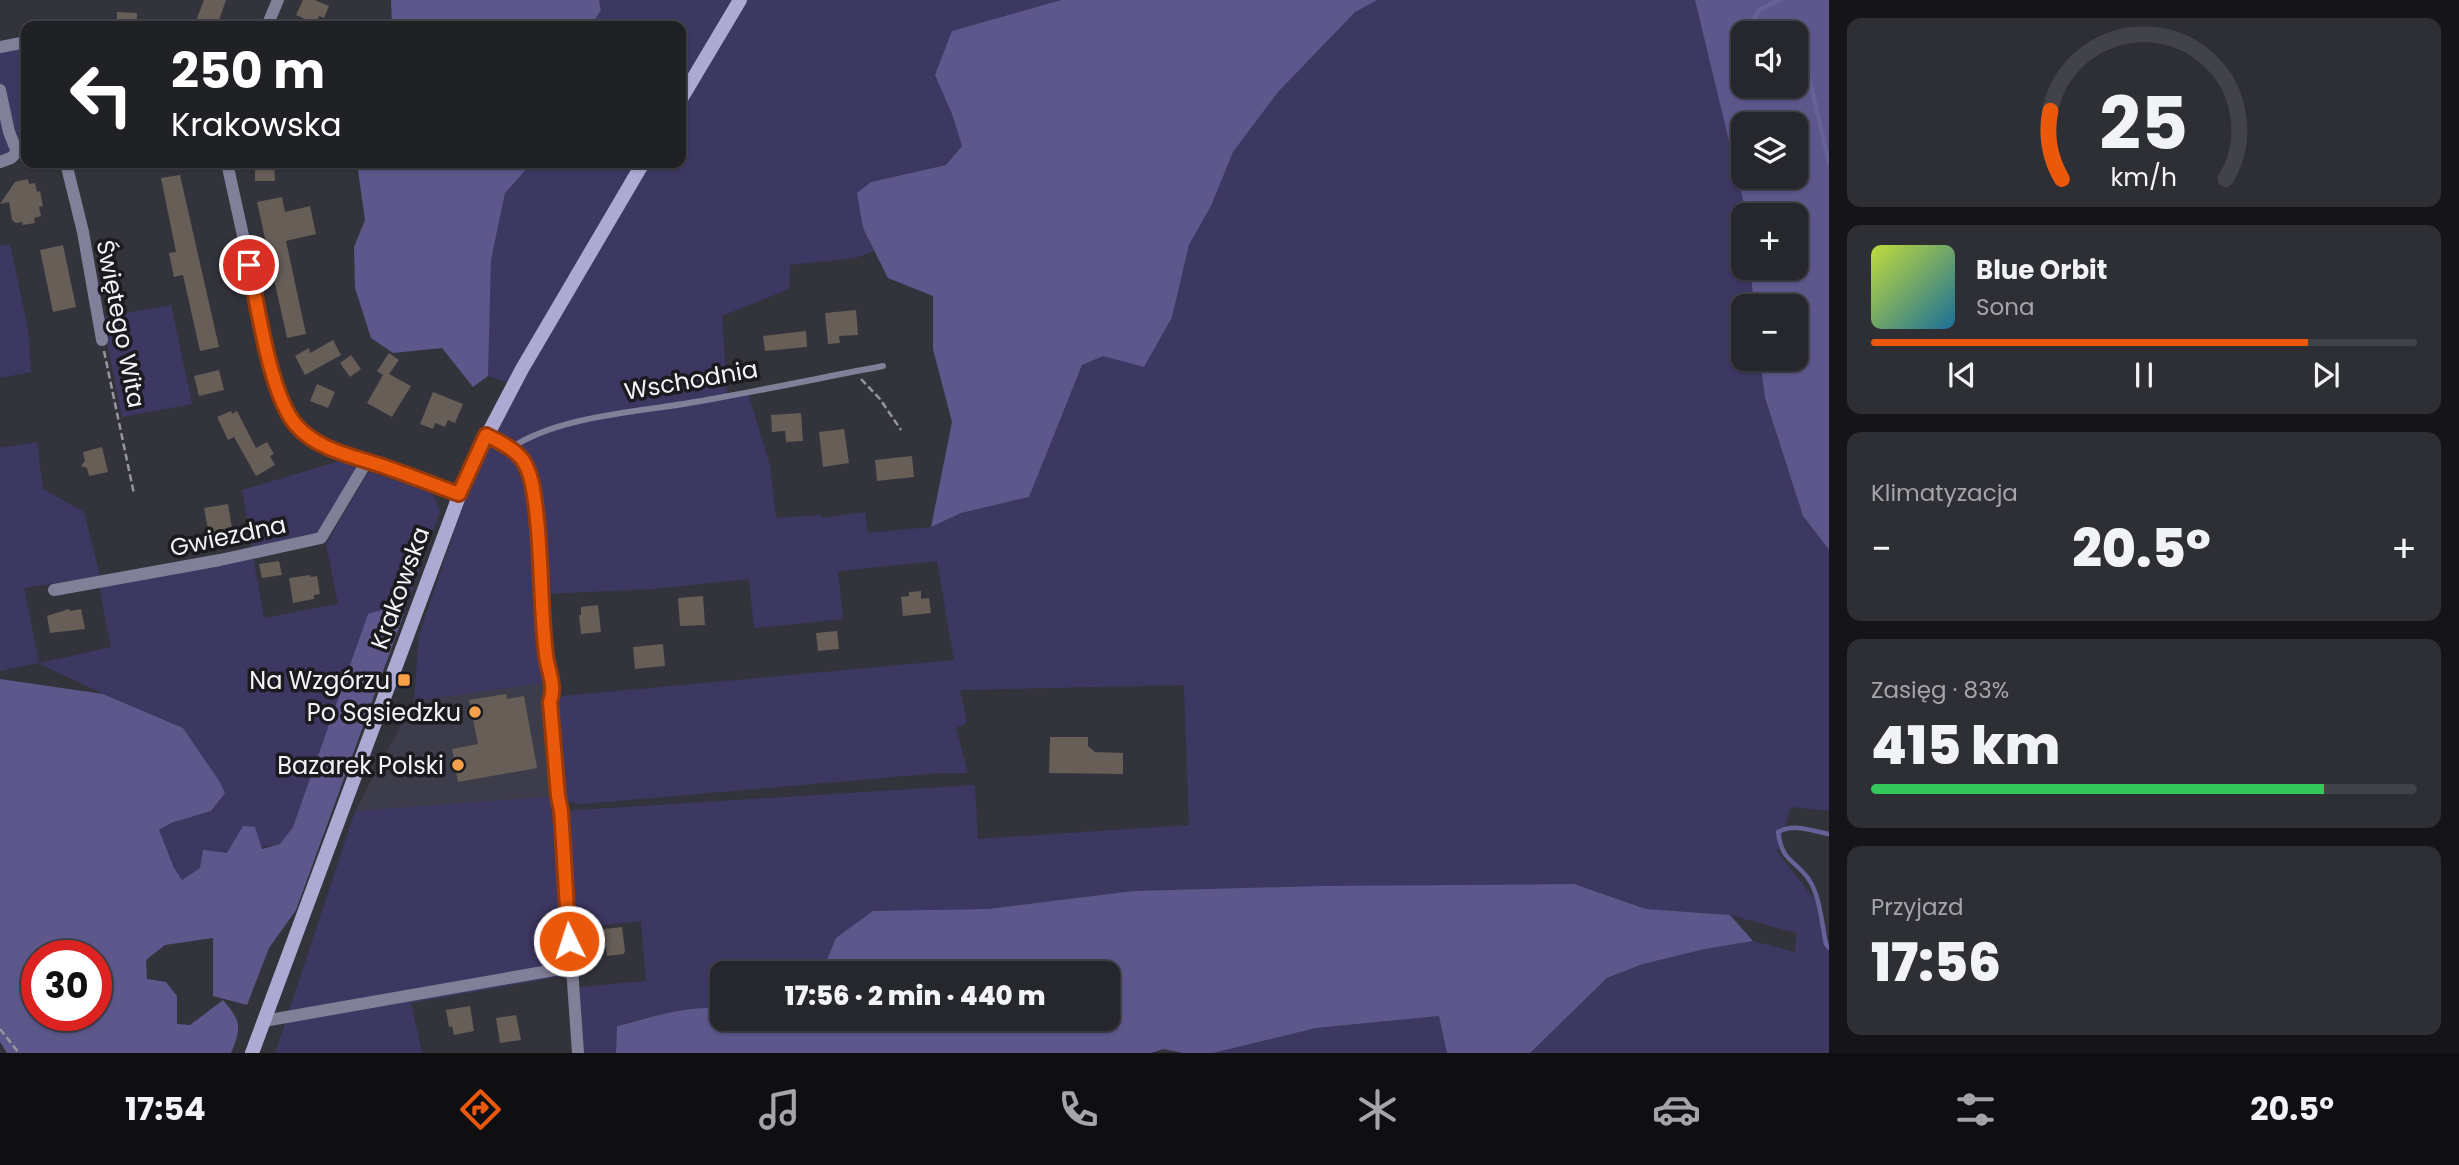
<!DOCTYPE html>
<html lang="pl">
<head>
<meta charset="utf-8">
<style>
	:root { --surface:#26262d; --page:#2e2e35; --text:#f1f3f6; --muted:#a4a5aa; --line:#424349; --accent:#ea580c }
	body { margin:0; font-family:Poppins,sans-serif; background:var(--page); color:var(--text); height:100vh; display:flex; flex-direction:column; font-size:26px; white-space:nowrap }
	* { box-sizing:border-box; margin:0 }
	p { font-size:23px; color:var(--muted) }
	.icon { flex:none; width:38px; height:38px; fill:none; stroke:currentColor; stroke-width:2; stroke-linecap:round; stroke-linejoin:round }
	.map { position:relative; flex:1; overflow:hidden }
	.side { display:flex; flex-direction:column; gap:18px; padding:18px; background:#151519; width:630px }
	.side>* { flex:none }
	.banner { position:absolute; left:21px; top:21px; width:665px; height:147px; border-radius:14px; box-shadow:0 2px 5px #0004,0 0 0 2px var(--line); background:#202124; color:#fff; overflow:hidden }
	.tools { position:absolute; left:1731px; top:21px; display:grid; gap:14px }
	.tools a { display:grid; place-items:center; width:77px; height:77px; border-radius:14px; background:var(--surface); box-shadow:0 2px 5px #0004,0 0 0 2px var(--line); font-size:35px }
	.speed { position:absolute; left:21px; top:940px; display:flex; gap:14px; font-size:35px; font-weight:700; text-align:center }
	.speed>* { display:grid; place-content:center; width:91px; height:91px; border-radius:50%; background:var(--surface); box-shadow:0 2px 5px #0004,0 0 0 2px var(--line); line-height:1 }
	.speed .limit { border:10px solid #d22; background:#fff; color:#111 }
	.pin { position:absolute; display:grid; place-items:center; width:60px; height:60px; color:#fff; margin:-30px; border:4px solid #fff; border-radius:50%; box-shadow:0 2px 7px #0007 }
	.me { position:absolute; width:77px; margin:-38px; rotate:356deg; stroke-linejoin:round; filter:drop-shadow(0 0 5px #0008) }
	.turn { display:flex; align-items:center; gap:24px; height:147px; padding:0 35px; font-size:32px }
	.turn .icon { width:91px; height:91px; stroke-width:2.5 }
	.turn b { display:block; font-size:49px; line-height:60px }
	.big { font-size:52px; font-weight:800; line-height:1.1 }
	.side .card { flex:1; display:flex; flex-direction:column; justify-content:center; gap:10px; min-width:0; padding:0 24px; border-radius:14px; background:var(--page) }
	.side .dial { align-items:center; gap:0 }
	.dial svg { height:182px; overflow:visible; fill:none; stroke:var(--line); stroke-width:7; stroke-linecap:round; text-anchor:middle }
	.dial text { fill:var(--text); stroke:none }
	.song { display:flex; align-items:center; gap:21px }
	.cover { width:84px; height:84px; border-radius:10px; background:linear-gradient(135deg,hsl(70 70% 55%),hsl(200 70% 35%)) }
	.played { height:7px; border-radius:4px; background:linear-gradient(90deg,var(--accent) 80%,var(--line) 80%) }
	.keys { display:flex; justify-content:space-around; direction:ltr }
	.heat { display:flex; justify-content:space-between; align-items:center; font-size:38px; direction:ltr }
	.charge { height:10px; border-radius:5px; background:linear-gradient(90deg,#34c759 83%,var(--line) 0) }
	.trip { position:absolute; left:710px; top:961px; width:410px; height:70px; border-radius:14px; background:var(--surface); box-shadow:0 2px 5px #0004,0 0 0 2px var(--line); font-weight:800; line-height:70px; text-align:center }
	.tab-bar { display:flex; height:112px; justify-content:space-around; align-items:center; background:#0f0f12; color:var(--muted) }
	.tab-bar .icon { width:49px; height:49px }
	.tab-bar .current { color:var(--accent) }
	.tab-bar b { font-size:32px; color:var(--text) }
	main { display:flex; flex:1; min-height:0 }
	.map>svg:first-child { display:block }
	.built { fill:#3d3c4b }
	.green { fill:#3d3862 }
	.forest { fill:#5d578c; fill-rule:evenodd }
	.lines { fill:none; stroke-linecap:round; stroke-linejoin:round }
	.stream { stroke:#666196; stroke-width:4.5 }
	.building { fill:#665e57 }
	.path { stroke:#96969d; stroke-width:2.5; stroke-dasharray:7 3.5; stroke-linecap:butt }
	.lane { stroke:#818099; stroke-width:6 }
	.street { stroke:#818099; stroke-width:12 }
	.secondary { stroke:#acaad2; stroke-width:14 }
	.route-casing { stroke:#983908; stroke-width:18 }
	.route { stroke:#ea580c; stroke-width:12 }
	.poi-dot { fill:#f8a14a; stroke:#1b1b1f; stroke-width:2.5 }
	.labels { text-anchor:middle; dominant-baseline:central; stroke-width:7; stroke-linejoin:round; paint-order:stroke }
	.street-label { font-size:24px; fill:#f3f3f8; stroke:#1b1b1f }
	.poi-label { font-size:24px; fill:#f3f3f8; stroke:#1b1b1f; text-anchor:end }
</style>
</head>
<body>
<main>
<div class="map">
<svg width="1829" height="1053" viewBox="0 0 1829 1053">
	<rect width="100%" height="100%" fill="#33333c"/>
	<!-- built -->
	<path class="built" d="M 543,683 L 557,796 L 355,811 L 414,701 Z"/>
	<!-- green -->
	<path class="green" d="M 599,0 L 1061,0 L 952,31 L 952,114 L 962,146 L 946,165 L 871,182 L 863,228 L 874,251 L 855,258 L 790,265 L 789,289 L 722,316 L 727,395 L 748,392 L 770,466 L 776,518 L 822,515 L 822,518 L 865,512 L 868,533 L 931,527 L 961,513 L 1028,497 L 1082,365 L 1172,317 L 1189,245 L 1211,206 L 1233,152 L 1278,92 L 1355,11 L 1377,0 L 1695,0 L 1744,199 L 1745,215 L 1743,215 L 1743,268 L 1750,268 L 1754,306 L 1743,306 L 1743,359 L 1760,359 L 1765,398 L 1803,516 L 1829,550 L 1829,811 L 1791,807 L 1777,852 L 1816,901 L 1826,940 L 1829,942 L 1829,1053 L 1530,1053 L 1607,978 L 1643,964 L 1705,949 L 1753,941 L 1795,952 L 1796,933 L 1730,915 L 1646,909 L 1574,884 L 1453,885 L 1133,891 L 988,909 L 928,910 L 836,938 L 821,973 L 723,973 L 723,1009 C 688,1004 650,1017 617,1026 L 616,1053 L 582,1053 L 580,987 L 646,981 L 641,921 L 574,928 L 569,975 L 411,1003 L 422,1053 L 275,1053 L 355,811 L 557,796 L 561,811 L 975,785 L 978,839 L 1189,825 L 1184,685 L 960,690 L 967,723 L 956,728 L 968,773 L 939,773 L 583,804 C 572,804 567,803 563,791 L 557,706 L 559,699 L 563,696 L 954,660 L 937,561 L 838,571 L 843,619 L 754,628 L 749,579 L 653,589 L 543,594 L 540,595 L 543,683 L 414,701 L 419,635 L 487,435 L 514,384 L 488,376 L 491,260 L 505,193 L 532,163 L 681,163 L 681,26 L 591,26 L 601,10 Z
		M 26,42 L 26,152 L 0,162 L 0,47 Z
		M 10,244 L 28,329 L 31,372 L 0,378 L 0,246 Z
		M 171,305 L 192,404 L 122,417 L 102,317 Z
		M 37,442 L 43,489 L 84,512 L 100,576 L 24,588 L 39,663 L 111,647 L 99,586 L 253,557 L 264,618 L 338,604 L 326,544 L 367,474 L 371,472 L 432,493 L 440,511 L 404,614 L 385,609 L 293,827 L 280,844 L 227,853 L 182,880 L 174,868 L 158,830 L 171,823 L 211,811 L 224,793 L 220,782 L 183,728 L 103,694 L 38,663 L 0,671 L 0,448 Z
		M 340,461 L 359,468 L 321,532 L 252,549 L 242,490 Z
		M 1440,1016 L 1447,1053 L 1213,1053 L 1316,1028 Z"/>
	<!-- forest -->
	<path class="forest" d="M 391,0 L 599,0 L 601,10 L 591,26 L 392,26 Z
		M 1061,0 L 1377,0 L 1355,12 L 1278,92 L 1233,152 L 1211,206 L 1189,245 L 1172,317 L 1144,367 L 1103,356 L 1082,365 L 1029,497 L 961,513 L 931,527 L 952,422 L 933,349 L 933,296 L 888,278 L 863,228 L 857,193 L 871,182 L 946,165 L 962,146 L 952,114 L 935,75 L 952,31 Z
		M 1695,0 L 1829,0 L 1829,550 L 1803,516 L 1765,398 L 1760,359 L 1796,359 L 1796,306 L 1754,306 L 1750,268 L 1796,268 L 1796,215 L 1745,215 L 1743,199 ZM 1796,33 L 1796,86 L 1743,86 L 1743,33 ZM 1796,124 L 1796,177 L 1743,177 L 1743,124 Z
		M 357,163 L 532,163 L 505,193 L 491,260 L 488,376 L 473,387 L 442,348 L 393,353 L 371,338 L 355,288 L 354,247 L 365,220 Z
		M 385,609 L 404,614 L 296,910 L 269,948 L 247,1005 L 213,996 L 213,938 L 165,945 L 146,960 L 147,979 L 166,982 L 177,996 L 177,1024 L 190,1025 L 223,1000 C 241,1021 242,1027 231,1053 L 7,1053 L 0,1042 L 0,679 L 103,694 L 183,728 L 220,782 L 225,793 L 211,811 L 171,823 L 159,830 L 174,868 L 182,880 L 200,868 L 203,850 L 227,853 L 243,826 L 255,827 L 262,849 L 280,844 L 293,827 L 368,614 ZM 37,956 L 96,956 L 96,1015 L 37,1015 Z
		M 1574,884 L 1646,909 L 1730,915 L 1753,941 L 1705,949 L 1643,964 L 1607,978 L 1530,1053 L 1447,1053 L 1439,1016 L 1316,1028 L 1213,1053 L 1183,1053 L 1163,1049 L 1151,1053 L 616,1053 L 617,1026 C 650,1018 688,1004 723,1009 L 723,1018 L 1108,1018 L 1108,973 L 821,973 L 836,938 L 873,911 L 988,909 L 1133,891 L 1323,886 Z"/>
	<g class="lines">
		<!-- stream -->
		<path class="stream" d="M 1778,33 L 1757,31 L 1753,22 L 1759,10 L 1779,0
			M 1796,41 L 1802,47 L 1829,163
			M 1829,834 C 1812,831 1794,823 1778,832 C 1783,863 1792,857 1808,878 C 1820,895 1822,925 1826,944 L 1829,948"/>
	</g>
	<!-- building -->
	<path class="building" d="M 204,0 L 226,0 L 217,26 L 194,26 Z
		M 303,0 L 315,0 L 329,6 L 324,18 L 319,16 L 316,24 L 296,15 Z
		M 117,12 L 137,13 L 137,26 L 117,26 Z
		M 255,163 L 274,163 L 275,181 L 255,181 Z
		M 180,175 L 219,347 L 200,351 L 183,275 L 174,277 L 169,253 L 176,252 L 161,178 Z
		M 28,179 L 29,184 L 35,183 L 37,192 L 40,191 L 43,206 L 39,207 L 41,216 L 34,218 L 35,223 L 23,225 L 22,222 L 16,223 L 12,220 L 9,202 L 0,204 L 15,182 Z
		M 282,197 L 285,212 L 310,206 L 316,234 L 286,241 L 306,334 L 287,338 L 257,202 Z
		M 63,245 L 76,307 L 53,312 L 40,250 Z
		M 856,310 L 858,335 L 839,336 L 840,343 L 828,344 L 825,313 Z
		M 806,331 L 807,347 L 765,351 L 763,336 Z
		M 333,340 L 341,355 L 305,375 L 295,356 L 309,348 L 310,353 Z
		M 389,353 L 399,360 L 389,374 L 411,386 L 392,417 L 367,403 L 383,375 L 377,371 Z
		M 351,355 L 361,369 L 350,377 L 340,363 Z
		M 219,370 L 224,390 L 199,396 L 194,376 Z
		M 317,384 L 335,392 L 328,408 L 310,401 Z
		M 433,392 L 463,404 L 455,423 L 448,420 L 445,427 L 435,423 L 433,429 L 420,424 Z
		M 231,411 L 232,414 L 237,411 L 256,448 L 267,442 L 274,454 L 270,456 L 275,465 L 256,476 L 234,437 L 228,440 L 217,417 Z
		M 801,413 L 803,441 L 786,442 L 785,431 L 772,432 L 771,415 Z
		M 844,429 L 849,463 L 823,467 L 819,432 Z
		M 102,447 L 108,472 L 89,476 L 87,468 L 81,466 L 85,461 L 83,452 Z
		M 912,456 L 914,477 L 877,481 L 875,460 Z
		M 228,504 L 232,529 L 209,534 L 204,508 Z
		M 279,561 L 282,575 L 262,578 L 259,564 Z
		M 310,575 L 311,577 L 317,576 L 320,594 L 314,595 L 314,599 L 293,603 L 289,578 Z
		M 921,591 L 921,599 L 929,598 L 931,613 L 903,616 L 901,597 L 909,596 L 909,592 Z
		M 703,596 L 705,625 L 680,626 L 678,598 Z
		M 598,605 L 601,632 L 581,634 L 579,615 L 581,615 L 581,607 Z
		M 69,609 L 70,611 L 81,609 L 85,629 L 50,633 L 47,616 Z
		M 837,631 L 839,649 L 818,651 L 816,633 Z
		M 663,644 L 665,666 L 635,669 L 633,647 Z
		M 506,694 L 507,699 L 524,696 L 537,768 L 458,782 L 452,749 L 478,744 L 469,700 Z
		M 1050,737 L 1088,737 L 1088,746 L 1095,752 L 1123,753 L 1123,774 L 1049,773 Z
		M 622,927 L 625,951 L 624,954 L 607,956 L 604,929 Z
		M 470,1006 L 474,1031 L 454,1035 L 452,1026 L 449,1027 L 446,1010 Z
		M 516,1015 L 521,1040 L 500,1043 L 496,1018 Z"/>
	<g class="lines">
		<!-- path -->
		<path class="path" d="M 104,351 L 134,494
			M 861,379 L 880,399 L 901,430
			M 0,1029 L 19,1053"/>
		<!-- lane -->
		<path class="lane" d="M 511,448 C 558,416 638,412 695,402 C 758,391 820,378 883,366"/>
		<!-- street -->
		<path class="street" d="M 267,26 L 278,0
			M 0,47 L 26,42
			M 0,90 L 9,132 L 17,152 L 26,152
			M 0,162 L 11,158 L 17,152
			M 66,163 L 83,232 L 102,340
			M 227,163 L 277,390 L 287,412 L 297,426 L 311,437 L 354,457 L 459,494
			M 487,435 L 511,448 L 522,459 L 533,489 L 541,546 L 546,655 L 554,691 L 550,702 L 557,796 L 561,811 L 578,1053
			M 54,590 L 220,560 L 321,538 L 367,461
			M 264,1021 L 571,967"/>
		<!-- secondary -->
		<path class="secondary" d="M 681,99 L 740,0
			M 252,1053 L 468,472 L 522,369 L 643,163"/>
	</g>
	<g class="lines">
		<defs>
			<path id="route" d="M 249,265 C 258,307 270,395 296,425 C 318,451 358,457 388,468 C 412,476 436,486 459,494 L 486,435 C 498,441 513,448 522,459 C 532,473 534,494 536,510 C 542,558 540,607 546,655 C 548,672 556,685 550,702 L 558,796 L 561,811 L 569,941"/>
		</defs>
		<!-- route casing -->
		<use href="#route" class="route-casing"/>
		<!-- route -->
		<use href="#route" class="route"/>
	</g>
	<!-- markers -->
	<g class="poi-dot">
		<rect x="397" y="673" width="14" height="14" rx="3.5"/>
		<circle cx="475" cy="712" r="7"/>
		<circle cx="458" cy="765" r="7"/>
	</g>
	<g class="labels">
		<!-- street labels -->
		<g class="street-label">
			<text transform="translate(121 324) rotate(79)">Świętego Wita</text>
			<text transform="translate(691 380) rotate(-10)">Wschodnia</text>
			<text transform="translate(228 536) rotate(-12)">Gwiezdna</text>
			<text transform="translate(400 588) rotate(-70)">Krakowska</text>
		</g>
		<!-- poi labels -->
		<g class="poi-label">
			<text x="390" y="680">Na Wzgórzu</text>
			<text x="461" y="712">Po Sąsiedzku</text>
			<text x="444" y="765">Bazarek Polski</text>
		</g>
	</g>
</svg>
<div class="tools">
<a><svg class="icon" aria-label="sound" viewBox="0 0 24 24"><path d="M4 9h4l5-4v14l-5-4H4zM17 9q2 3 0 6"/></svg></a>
<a><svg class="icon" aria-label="layers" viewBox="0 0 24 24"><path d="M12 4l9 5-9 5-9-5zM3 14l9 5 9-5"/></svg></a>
<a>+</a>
<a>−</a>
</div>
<div class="speed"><div class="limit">30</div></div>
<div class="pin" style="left:249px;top:265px;background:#d93025"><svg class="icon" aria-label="arrive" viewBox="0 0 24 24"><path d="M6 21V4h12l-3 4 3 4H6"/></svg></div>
<svg class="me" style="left:569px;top:941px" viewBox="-20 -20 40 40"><circle r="17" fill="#ea580c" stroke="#fff" stroke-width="3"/><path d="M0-11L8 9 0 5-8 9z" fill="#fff"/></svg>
<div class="trip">17:56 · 2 min · 440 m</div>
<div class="banner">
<div class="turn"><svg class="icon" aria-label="left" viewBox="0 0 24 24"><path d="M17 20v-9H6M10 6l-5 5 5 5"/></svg><div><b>250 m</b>Krakowska</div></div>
</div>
</div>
<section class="side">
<div class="card dial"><svg viewBox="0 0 100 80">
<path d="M14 69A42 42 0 1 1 86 69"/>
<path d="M14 69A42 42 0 0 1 9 39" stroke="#ea580c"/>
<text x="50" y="56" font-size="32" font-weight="700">25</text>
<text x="50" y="72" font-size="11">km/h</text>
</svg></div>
<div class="card">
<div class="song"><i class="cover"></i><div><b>Blue Orbit</b><p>Sona</p></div></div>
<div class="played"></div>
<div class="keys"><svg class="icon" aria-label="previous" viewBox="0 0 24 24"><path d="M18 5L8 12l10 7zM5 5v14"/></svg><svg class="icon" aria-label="pause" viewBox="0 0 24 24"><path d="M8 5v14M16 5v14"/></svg><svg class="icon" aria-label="next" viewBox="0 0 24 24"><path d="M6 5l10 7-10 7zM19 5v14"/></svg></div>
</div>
<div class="card"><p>Klimatyzacja</p>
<div class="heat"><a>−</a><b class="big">20.5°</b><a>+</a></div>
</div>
<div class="card"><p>Zasięg · 83%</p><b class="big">415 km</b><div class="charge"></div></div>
<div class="card"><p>Przyjazd</p><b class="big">17:56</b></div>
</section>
</main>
<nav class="tab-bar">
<b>17:54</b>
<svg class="icon current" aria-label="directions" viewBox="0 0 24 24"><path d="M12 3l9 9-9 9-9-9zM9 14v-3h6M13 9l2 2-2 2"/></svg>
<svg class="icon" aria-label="music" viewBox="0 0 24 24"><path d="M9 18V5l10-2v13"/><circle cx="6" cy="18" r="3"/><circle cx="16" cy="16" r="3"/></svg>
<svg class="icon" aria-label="phone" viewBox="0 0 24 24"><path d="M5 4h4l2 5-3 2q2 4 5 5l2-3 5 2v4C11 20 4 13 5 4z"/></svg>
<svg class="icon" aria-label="climate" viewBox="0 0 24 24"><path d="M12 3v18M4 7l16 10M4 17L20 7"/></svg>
<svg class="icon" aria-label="car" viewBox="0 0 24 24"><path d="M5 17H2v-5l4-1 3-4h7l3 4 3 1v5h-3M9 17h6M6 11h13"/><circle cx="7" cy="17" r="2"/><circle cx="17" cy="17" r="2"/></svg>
<svg class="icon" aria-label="filters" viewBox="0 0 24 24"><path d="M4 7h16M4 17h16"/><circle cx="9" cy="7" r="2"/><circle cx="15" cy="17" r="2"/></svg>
<b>20.5°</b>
</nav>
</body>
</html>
